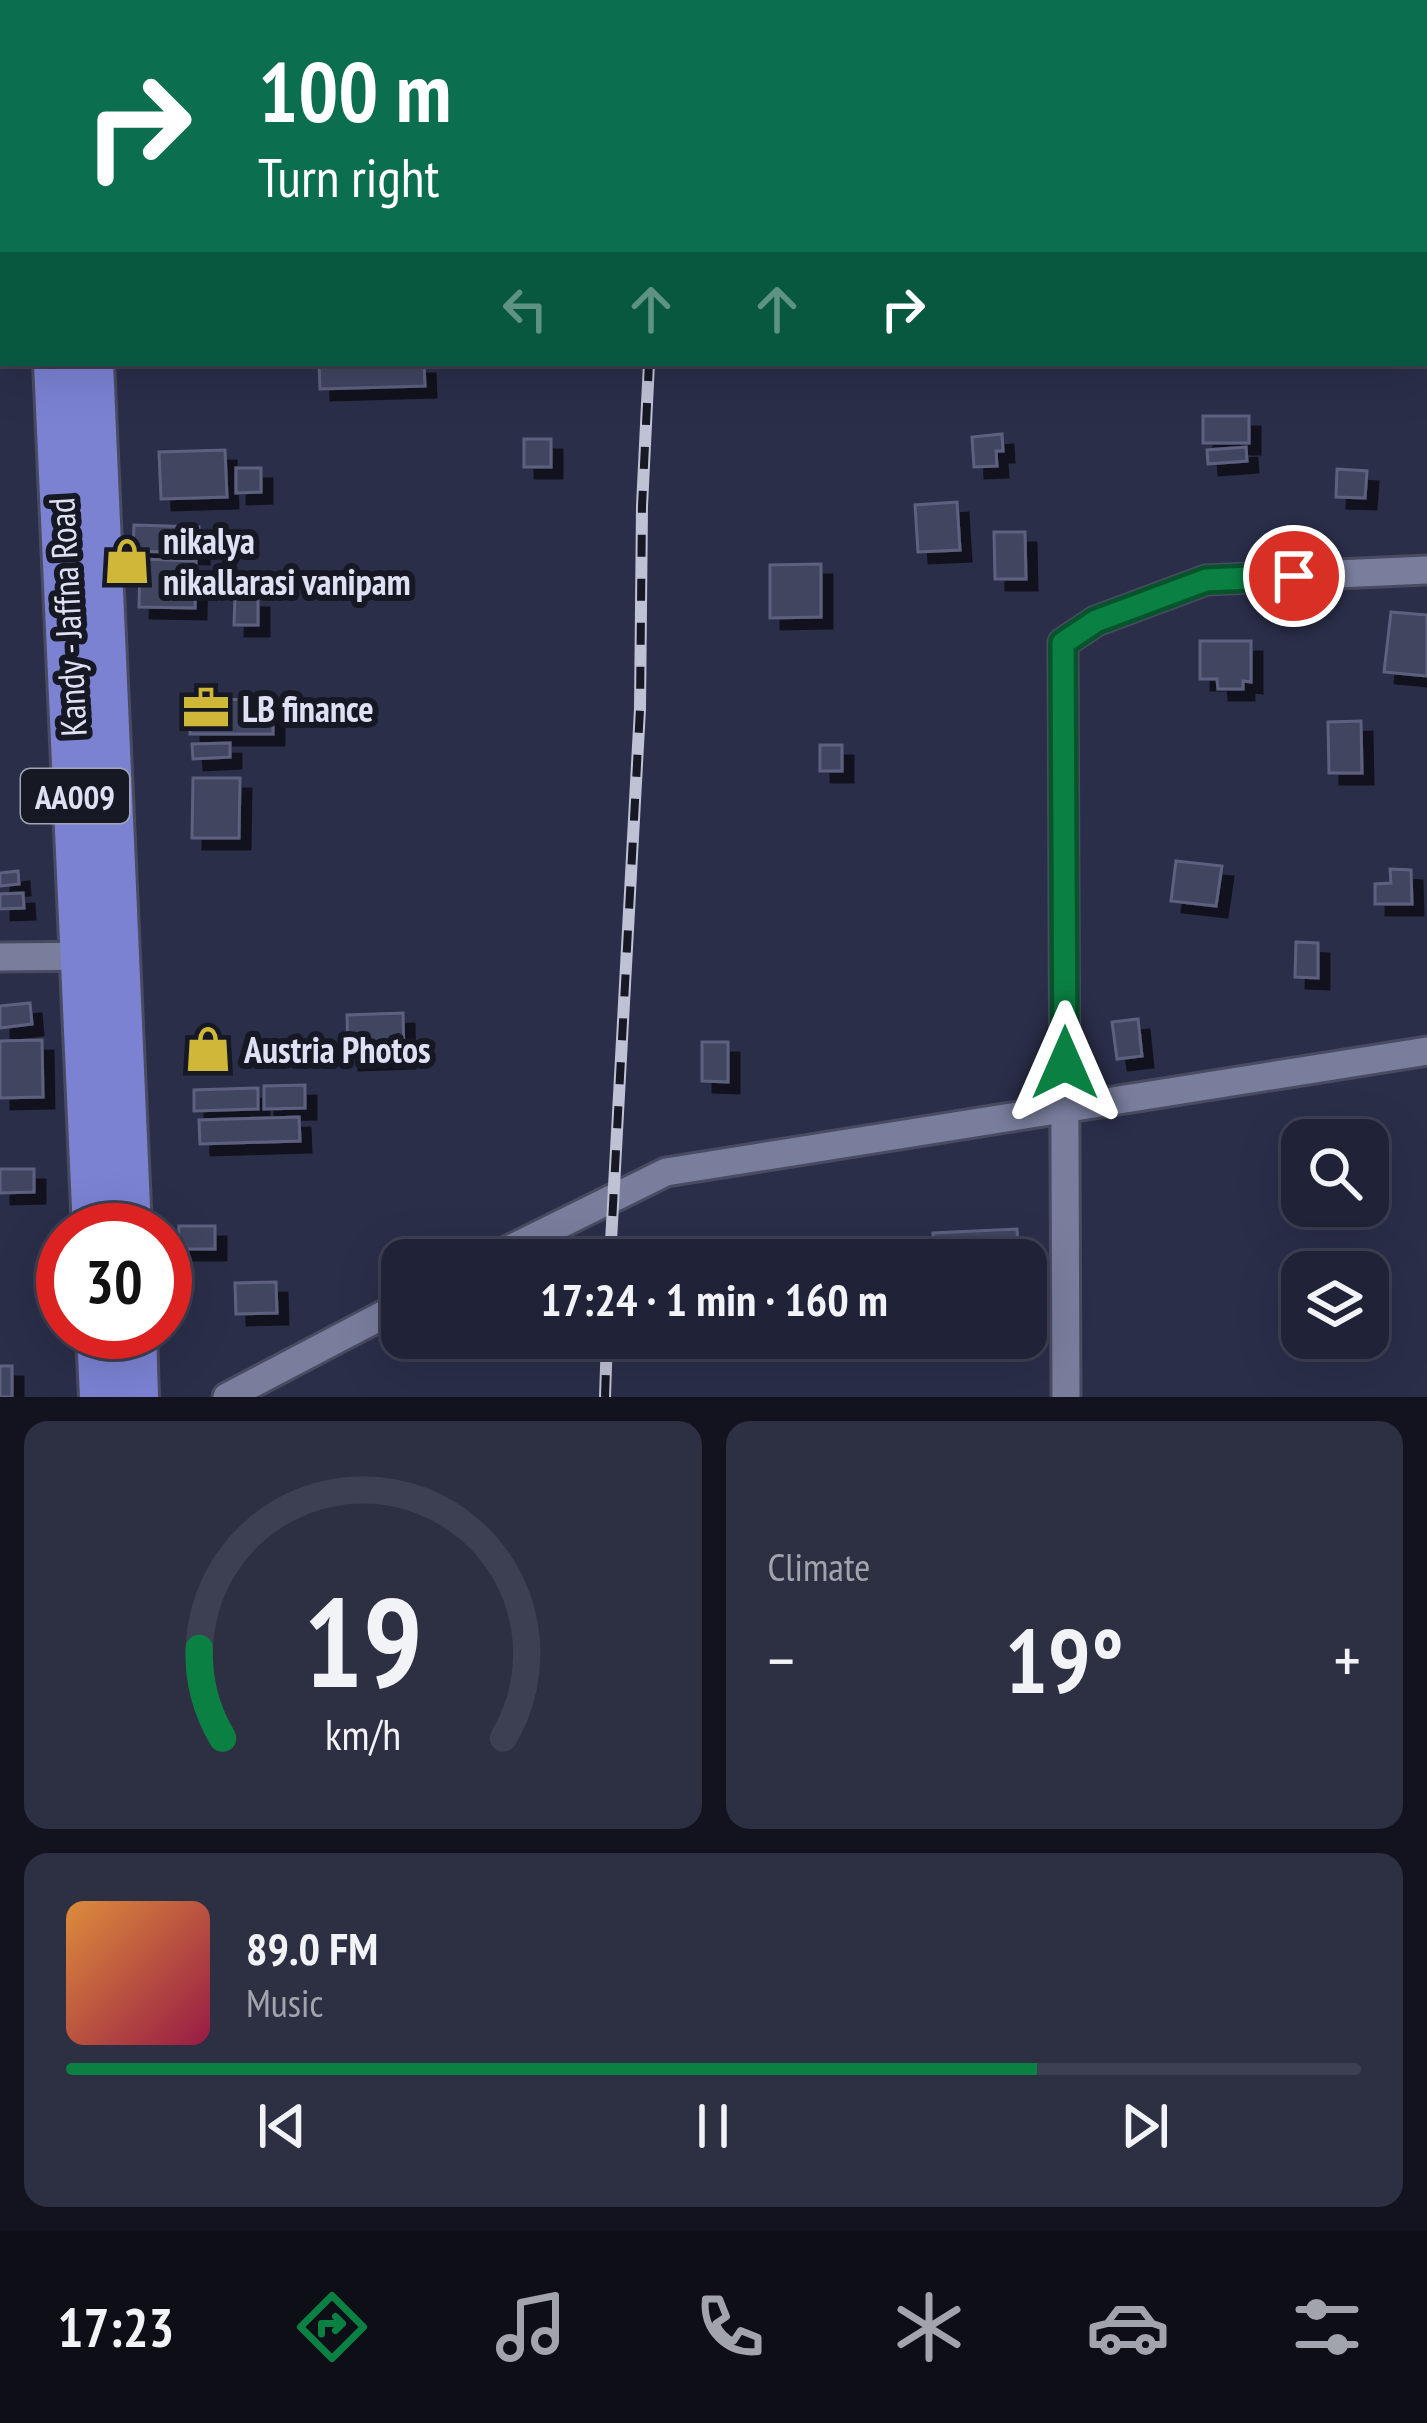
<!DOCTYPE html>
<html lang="en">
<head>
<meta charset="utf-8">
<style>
	:root { --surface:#202237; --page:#2d2f42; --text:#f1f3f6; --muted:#a2a4ad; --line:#3d3f52; --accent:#0b8043 }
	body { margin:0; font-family:"PT Sans Narrow",sans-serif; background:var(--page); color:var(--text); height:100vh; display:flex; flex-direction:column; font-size:45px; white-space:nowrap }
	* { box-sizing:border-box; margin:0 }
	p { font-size:39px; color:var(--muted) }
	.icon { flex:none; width:66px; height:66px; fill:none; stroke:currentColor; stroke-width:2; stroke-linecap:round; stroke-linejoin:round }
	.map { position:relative; height:1397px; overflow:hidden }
	.side { display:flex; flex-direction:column; gap:24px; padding:24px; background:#12131e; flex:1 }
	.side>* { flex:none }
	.top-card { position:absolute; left:0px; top:0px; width:1428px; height:366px; box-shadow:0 12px 48px #0002,0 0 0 3px var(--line); background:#0b6e4f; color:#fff; overflow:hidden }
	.buttons { position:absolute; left:1281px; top:1119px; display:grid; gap:24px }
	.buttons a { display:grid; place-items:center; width:108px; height:108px; border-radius:24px; background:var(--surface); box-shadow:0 12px 48px #0002,0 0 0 3px var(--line); font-size:60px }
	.speed { position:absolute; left:36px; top:1203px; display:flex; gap:24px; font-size:60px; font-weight:700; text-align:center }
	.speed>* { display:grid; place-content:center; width:156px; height:156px; border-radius:50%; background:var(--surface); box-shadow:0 12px 48px #0002,0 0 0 3px var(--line); line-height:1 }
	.speed .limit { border:18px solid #d22; background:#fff; color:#111 }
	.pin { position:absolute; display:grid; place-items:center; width:102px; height:102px; color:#fff; margin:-51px; border:6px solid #fff; border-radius:50%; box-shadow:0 3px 12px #0007 }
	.me { position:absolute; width:132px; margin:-66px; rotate:0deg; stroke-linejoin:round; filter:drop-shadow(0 0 9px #0008) }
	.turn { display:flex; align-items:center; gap:42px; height:252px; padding:0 60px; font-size:54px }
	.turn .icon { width:156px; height:156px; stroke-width:2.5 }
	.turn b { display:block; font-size:84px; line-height:102px }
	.lanes { display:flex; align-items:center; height:114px; padding:0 60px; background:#0003; justify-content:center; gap:60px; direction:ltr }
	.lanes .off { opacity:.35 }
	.big { font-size:90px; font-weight:600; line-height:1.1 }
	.side .card { flex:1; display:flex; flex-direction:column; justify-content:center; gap:18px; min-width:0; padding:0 42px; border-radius:24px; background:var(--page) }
	.side .dial { align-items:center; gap:0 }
	.dial svg { height:312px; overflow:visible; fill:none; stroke:var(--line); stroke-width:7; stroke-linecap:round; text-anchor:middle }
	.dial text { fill:var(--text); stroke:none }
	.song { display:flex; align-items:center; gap:36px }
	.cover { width:144px; height:144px; border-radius:18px; background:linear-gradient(135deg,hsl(30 70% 55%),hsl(340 70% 35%)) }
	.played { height:12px; border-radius:6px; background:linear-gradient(90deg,var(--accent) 75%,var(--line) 75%) }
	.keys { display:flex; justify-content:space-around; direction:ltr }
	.heat { display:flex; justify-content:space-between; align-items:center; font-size:66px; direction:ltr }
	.side .tiles { flex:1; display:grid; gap:24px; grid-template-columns:1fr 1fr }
	.card:last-child { grid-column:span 2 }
	.trip { position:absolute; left:381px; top:1239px; width:666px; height:120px; border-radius:24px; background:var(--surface); box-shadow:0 12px 48px #0002,0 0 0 3px var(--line); font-weight:600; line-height:120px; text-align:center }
	.tabs { display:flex; height:192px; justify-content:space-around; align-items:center; background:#0d0e16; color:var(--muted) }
	.tabs .icon { width:84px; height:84px }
	.tabs .on { color:var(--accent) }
	.tabs b { font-size:54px; color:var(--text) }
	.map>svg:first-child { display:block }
	.building { fill:#414460; stroke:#5d617f; stroke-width:3; filter:url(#shadow) }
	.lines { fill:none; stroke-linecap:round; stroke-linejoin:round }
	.minor-casing { stroke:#494b61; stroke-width:33 }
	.highway-casing { stroke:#494b61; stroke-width:48 }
	.minor { stroke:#797e9d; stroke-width:27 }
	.highway { stroke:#7b82d2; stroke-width:42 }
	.rail-casing { stroke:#bfc2d5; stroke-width:12 }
	.rail { stroke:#161824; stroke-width:8; stroke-dasharray:22; stroke-linecap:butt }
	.route-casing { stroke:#07532c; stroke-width:30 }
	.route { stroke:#0b8043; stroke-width:21 }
	.labels { text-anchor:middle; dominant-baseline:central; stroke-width:12; stroke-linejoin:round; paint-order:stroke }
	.shield { fill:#161824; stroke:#a2a5b5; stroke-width:3 }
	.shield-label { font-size:33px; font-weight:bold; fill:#dee1f3 }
	.poi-label { font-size:36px; font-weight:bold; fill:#dee1f3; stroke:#161824; text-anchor:start }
	.street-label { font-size:36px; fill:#dee1f3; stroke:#161824 }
</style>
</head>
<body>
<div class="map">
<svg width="1427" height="1397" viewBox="0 0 1427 1397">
	<defs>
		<filter id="shadow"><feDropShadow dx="11" dy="11" stdDeviation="0" flood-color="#0009"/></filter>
	</defs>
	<rect width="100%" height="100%" fill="#2b2e49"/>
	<!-- building -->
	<path class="building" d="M 319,363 L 424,363 L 425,386 L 320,389 Z
		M 1203,416 L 1249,416 L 1249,443 L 1203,443 Z
		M 1002,434 L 1003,451 L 996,451 L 997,466 L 974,467 L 972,437 Z
		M 524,439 L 551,439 L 551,467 L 524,467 Z
		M 1246,447 L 1247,461 L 1208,464 L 1207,450 Z
		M 225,450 L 227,497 L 161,499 L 159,452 Z
		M 236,468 L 261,468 L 261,492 L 236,493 Z
		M 1337,469 L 1367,471 L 1365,498 L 1336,497 Z
		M 957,502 L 960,550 L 918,552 L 915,505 Z
		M 134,525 L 199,527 L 198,553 L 133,551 Z
		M 994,532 L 1025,532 L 1026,579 L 995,579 Z
		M 140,559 L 196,561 L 195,608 L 139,607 Z
		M 821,564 L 821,617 L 770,618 L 770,565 Z
		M 235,597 L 258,597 L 258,625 L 234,625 Z
		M 1391,612 L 1427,615 L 1427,676 L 1384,672 Z
		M 1200,641 L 1251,641 L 1251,682 L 1243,681 L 1243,689 L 1218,689 L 1217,679 L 1200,679 Z
		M 273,699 L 273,734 L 190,734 L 190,700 Z
		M 1361,721 L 1362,773 L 1329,773 L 1328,722 Z
		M 230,743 L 230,757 L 193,759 L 192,744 Z
		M 820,745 L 842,745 L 842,771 L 820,771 Z
		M 193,778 L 240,778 L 239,838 L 192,838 Z
		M 1176,861 L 1222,866 L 1216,906 L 1171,901 Z
		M 1390,869 L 1411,870 L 1412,904 L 1375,904 L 1375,884 L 1391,883 Z
		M 18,871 L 19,884 L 0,886 L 0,873 Z
		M 23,893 L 24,908 L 0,909 L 0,894 Z
		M 1296,942 L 1318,943 L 1318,978 L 1295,977 Z
		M 30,1003 L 32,1024 L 0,1028 L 0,1006 Z
		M 403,1013 L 404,1057 L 348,1059 L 347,1015 Z
		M 1138,1019 L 1142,1056 L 1117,1059 L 1112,1022 Z
		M 42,1040 L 43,1097 L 0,1098 L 0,1041 Z
		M 702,1042 L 728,1042 L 728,1082 L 702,1081 Z
		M 305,1085 L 305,1108 L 264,1109 L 264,1086 Z
		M 258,1088 L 258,1109 L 194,1111 L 194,1090 Z
		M 299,1117 L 300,1141 L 200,1144 L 199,1120 Z
		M 0,1169 L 34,1169 L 34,1192 L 0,1193 Z
		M 179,1226 L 215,1226 L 215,1249 L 178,1249 Z
		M 1017,1229 L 1019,1260 L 934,1260 L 933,1233 Z
		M 276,1282 L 277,1313 L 236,1314 L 235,1283 Z
		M 0,1366 L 12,1366 L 12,1397 L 0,1397 Z"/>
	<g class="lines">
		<defs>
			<path id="minor" d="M 684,3 L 684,0
				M 0,56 L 3,55
				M 1425,67 L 1427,67
				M 0,957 L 98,956
				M 488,1260 L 666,1172 L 1427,1051
				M 227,1397 L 402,1305
				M 1066,1397 L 1063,643 L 1096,621 L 1206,580 L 1427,570"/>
			<path id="highway" d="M 44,0 L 44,3
				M 77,0 L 77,3
				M 55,363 L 94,1230
				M 92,363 L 130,1230
				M 98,1332 L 101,1397
				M 135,1332 L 137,1397"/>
		</defs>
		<!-- minor casing -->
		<use href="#minor" class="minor-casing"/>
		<!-- highway casing -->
		<use href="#highway" class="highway-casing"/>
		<!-- minor -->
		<use href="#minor" class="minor"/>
		<!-- highway -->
		<use href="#highway" class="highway"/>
		<defs>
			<path id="rail" d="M 668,3 L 668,0
				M 610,1260 L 640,709 L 642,506 L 649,363
				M 605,1397 L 607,1338"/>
		</defs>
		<!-- rail casing -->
		<use href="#rail" class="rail-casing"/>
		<!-- rail -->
		<use href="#rail" class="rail"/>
	</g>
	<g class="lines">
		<defs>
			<path id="route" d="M 1065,1063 L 1063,643 L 1096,621 L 1206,580 L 1294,576"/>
		</defs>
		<!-- route casing -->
		<use href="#route" class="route-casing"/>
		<!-- route -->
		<use href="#route" class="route"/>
	</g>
	<!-- icons -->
	<defs>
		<symbol id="shop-bare" viewBox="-9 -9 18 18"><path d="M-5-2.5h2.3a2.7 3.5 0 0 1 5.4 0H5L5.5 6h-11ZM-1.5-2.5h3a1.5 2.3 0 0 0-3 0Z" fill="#cfb837" stroke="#161824" stroke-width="2.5" paint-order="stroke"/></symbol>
		<symbol id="office-bare" viewBox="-9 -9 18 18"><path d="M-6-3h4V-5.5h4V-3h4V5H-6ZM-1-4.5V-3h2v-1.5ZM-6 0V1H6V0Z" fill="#cfb837" stroke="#161824" stroke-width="2.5" paint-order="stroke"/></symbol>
	</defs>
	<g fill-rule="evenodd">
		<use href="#shop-bare" x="94" y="528" width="66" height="66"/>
		<use href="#office-bare" x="173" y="675" width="66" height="66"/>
		<use href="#shop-bare" x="175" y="1016" width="66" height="66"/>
	</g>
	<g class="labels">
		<!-- shield labels -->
		<rect class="shield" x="21" y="769" width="108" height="54" rx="9"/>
		<g class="shield-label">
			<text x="75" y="796">AA009</text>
		</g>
		<!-- poi labels -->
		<g class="poi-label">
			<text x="163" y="540">nikalya<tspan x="163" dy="41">nikallarasi vanipam</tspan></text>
			<text x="242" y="708">LB finance</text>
			<text x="244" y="1049">Austria Photos</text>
		</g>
		<!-- street labels -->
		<g class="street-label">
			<text transform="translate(67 617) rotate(-93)">Kandy - Jaffna Road</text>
		</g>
	</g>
</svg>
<div class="buttons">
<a><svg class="icon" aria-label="search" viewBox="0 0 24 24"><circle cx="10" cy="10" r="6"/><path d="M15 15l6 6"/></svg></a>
<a><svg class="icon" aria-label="layers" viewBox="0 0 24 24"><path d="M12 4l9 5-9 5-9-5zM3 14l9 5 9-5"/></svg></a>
</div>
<div class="speed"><div class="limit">30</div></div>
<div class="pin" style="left:1294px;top:576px;background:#d93025"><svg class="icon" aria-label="arrive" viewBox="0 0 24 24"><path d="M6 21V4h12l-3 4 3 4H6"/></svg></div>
<svg class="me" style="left:1065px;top:1063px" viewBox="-20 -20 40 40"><path d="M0-17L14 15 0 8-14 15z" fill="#0b8043" stroke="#fff" stroke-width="4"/></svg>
<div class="trip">17:24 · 1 min · 160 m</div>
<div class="top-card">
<div class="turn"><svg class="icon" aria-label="right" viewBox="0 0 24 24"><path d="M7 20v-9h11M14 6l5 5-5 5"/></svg><div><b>100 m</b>Turn right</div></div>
<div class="lanes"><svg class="icon off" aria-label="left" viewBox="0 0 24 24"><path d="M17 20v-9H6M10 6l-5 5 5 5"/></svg><svg class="icon off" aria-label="ahead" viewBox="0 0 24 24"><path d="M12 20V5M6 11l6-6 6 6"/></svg><svg class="icon off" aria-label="ahead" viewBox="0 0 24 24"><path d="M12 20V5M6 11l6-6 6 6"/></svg><svg class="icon" aria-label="right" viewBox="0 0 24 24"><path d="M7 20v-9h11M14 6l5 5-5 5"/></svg></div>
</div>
</div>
<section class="side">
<div class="tiles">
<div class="card dial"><svg viewBox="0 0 100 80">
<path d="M14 69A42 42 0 1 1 86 69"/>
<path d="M14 69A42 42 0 0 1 8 46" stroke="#0b8043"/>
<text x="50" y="56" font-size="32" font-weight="700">19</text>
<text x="50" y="72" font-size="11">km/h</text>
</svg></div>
<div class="card"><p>Climate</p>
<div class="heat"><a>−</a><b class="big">19°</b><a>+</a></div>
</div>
<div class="card">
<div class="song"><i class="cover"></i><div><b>89.0 FM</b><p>Music</p></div></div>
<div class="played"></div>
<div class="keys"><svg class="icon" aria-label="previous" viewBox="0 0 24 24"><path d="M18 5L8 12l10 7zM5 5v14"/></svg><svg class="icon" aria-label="pause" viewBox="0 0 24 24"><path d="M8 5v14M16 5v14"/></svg><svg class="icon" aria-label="next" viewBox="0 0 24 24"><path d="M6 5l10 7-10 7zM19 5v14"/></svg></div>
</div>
</div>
</section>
<nav class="tabs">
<b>17:23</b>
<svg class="icon on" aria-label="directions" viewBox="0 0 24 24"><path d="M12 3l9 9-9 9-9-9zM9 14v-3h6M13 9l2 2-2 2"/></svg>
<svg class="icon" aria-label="music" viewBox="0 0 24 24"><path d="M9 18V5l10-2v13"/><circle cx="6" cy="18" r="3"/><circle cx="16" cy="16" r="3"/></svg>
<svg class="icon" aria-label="phone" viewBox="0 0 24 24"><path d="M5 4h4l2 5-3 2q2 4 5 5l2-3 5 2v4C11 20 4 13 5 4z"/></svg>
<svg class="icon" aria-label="climate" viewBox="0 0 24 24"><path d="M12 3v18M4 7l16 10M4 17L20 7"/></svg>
<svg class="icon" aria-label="car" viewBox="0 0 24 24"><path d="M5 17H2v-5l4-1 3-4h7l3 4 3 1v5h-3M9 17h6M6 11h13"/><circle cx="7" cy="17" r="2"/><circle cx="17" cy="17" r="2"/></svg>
<svg class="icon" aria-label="filters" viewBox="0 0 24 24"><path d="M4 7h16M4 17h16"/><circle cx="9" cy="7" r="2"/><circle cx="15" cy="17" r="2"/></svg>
</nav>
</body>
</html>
